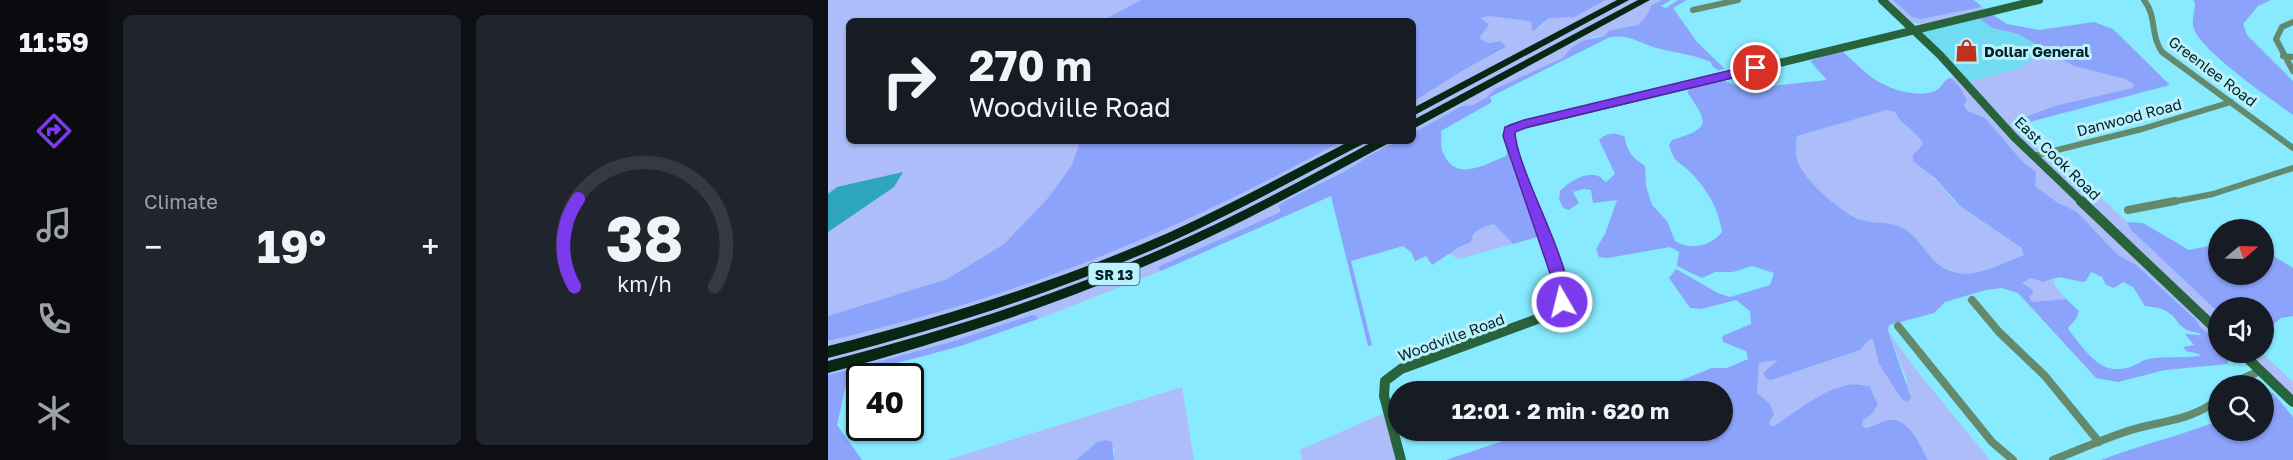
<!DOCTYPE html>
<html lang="en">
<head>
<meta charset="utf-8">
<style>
	:root { --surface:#171b24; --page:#20242c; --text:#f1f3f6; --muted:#9ea1a6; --line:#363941; --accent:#7c3aed }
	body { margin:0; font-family:"Golos Text",sans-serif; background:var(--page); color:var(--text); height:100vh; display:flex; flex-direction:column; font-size:22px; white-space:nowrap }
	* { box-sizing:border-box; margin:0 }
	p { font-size:20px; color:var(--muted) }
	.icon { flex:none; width:33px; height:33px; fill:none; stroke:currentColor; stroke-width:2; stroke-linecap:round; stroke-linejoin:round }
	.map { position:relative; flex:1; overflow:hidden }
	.details { display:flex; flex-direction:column; gap:15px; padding:15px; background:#0d0f14; width:720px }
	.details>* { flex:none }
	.banner { position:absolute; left:18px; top:18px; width:570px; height:126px; border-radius:9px; box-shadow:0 2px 4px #0004; background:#171b24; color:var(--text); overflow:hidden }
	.needle { width:39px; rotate:71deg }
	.fabs { position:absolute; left:1380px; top:219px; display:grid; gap:12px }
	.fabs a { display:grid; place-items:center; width:66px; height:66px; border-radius:50%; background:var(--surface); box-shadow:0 2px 4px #0004; font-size:30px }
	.speed { position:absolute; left:18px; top:363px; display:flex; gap:12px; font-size:30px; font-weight:700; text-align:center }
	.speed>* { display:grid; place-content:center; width:78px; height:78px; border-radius:50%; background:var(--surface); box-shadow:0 2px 4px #0004; line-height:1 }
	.speed .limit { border:3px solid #111; border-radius:9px; background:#fff; color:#111 }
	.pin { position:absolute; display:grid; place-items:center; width:51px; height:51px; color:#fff; margin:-26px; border:3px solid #fff; border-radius:50%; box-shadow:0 2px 6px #0007 }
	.me { position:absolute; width:66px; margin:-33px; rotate:352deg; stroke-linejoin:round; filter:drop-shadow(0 0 4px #0008) }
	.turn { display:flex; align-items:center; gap:21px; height:126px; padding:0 24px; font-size:27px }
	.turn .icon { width:78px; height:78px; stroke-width:2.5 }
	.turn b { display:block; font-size:42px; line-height:51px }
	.big { font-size:45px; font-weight:700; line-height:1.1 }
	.details .card { flex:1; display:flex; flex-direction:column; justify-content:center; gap:9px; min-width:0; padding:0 21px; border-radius:9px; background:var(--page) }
	.details .dial { align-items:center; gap:0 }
	.dial svg { height:156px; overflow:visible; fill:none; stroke:var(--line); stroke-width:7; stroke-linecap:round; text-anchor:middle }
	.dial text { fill:var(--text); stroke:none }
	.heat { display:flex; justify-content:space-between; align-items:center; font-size:33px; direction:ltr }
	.details .tiles { flex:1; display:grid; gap:15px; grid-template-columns:repeat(2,1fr) }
	.trip { position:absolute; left:560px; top:381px; width:345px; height:60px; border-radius:30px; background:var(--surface); box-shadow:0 2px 4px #0004; font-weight:700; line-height:60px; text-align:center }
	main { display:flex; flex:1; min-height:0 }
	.tabs { display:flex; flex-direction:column; width:108px; justify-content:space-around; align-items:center; background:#090b0e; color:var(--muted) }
	.tabs .icon { width:42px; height:42px }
	.tabs .on { color:var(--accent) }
	.tabs b { font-size:27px; color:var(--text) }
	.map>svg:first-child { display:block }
	.built { fill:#6fdcf2 }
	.green { fill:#acbdf9 }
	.forest { fill:#8ca3fc; fill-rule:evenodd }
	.water { fill:#2da6bb }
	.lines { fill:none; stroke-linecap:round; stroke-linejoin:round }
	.street-far1 { stroke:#648a6e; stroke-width:6 }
	.street { stroke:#648a6e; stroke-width:8 }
	.secondary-far1 { stroke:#28633b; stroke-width:8 }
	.secondary { stroke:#28633b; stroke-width:10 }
	.highway { fill:#082713; fill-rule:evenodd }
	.route { fill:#7c3aed; stroke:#51269a; stroke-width:1.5 }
	.labels { text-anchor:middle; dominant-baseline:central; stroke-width:6; stroke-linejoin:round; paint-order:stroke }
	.shield { fill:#baf1fc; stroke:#385f66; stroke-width:1.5 }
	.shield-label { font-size:14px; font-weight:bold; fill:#002026 }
	.poi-label { font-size:15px; font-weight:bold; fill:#002026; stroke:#baf1fc; text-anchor:start }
	.street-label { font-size:15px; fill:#002026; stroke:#baf1fc }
</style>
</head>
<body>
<main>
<nav class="tabs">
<b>11:59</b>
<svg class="icon on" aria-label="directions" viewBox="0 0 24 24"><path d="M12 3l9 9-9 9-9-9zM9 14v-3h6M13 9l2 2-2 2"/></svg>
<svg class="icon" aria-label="music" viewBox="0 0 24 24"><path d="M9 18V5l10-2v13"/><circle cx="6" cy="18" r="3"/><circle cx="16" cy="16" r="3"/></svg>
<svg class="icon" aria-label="phone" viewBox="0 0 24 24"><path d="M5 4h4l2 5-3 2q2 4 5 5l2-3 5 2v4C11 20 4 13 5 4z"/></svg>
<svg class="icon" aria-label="climate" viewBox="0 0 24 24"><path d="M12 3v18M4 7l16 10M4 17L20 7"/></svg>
</nav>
<section class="details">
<div class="tiles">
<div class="card"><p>Climate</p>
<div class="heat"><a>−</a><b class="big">19°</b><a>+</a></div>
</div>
<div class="card dial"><svg viewBox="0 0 100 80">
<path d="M14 69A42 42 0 1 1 86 69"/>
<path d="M14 69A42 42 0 0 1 16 24" stroke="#7c3aed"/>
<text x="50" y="56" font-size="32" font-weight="700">38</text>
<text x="50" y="72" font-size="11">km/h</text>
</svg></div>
</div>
</section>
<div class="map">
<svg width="1465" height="460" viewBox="0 0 1465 460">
	<rect width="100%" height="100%" fill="#87eafe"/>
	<!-- built -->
	<path class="built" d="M 1149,16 L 1164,28 L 1190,34 L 1207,42 L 1210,57 L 1190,69 L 1139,82 L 1094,32 Z"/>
	<!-- green -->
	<path class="green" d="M 0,0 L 313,0 L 273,21 L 21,21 L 21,141 L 252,141 L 244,165 L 220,198 L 176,244 L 119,279 L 0,316 Z
		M 778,0 L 833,0 L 823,6 L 819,15 L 810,25 L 782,30 L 776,36 L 767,36 L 743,48 L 742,52 L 735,59 L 667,89 L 658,98 L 645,105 L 634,106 L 585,133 L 585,102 L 634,71 L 678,48 L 673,41 L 660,43 L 651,38 L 653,32 L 659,29 L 659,23 L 653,18 L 661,16 L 700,21 L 704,23 L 703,28 L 712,28 L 721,18 L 746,17 Z
		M 1058,0 L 1065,0 L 1084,17 L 1093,19 L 1154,7 L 1159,10 L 1096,25 L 1082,22 Z
		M 1207,42 L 1246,66 L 1297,79 L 1306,84 L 1305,88 L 1230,105 L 1197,117 L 1197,120 L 1201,122 L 1199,123 L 1200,127 L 1222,148 L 1205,152 L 1139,82 L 1190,69 L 1209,57 Z
		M 1127,77 L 1172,127 L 1385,332 L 1390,341 L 1372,327 L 1368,320 L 1308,265 L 1290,255 L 1248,211 L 1230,203 L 1206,185 L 1208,172 L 1195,162 L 1157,118 L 1141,111 L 1122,78 Z
		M 1059,110 L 1067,112 C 1072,126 1088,130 1095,145 L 1085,155 C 1092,165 1099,171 1107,179 C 1116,188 1123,199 1133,207 C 1150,221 1187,236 1196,255 C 1177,262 1150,277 1130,273 C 1101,268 1097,241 1075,228 C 1061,220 1045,225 1030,219 C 1012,211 974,179 969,159 C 967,151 968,144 969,136 Z
		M 514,141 L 569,141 L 518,170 L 464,197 L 448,214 L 358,254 L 331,271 L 333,271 L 210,319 L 208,315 L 204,315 L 119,343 L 0,375 L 0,341 L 63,325 L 302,243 L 379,209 Z
		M 1226,153 L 1299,222 L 1302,229 L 1390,312 L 1390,327 L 1210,157 Z
		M 666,224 L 685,244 L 630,259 L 621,253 L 637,246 L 651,229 Z
		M 1203,278 L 1215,282 L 1227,279 L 1226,284 L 1238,299 L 1204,302 L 1194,283 Z
		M 1060,331 L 1093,376 L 1162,460 L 1100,460 L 1079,426 L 1060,420 L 1036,428 L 1033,424 L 1035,420 L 1043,415 L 1048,399 C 1046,395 1044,389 1041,387 C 1022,372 964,416 946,426 L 943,426 L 941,423 L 942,404 L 929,394 L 931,363 L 949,359 L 950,361 L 943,366 L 965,373 L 1032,350 L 1041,340 L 1045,339 L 1073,398 L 1079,380 Z
		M 1418,353 L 1434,353 L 1465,382 L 1465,397 Z
		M 354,387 L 366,460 L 286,460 L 287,449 L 268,443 L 248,460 L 119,460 Z
		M 556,413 L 568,460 L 474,460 L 472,450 Z"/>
	<!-- forest -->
	<path class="forest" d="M 313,0 L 778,0 L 746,17 L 721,18 L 706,31 L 703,30 L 704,23 L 700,21 L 661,16 L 653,18 L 661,25 L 651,38 L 660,43 L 673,41 L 678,47 L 634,71 L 585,102 L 585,21 L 273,21 Z
		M 833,0 L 843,0 L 833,6 L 838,8 L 850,0 L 859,0 L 845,8 L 869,42 L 897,69 L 890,70 L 884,66 L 883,62 C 866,55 850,53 832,49 C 814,44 801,34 782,37 L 662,97 L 664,102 L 613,131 C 614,138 612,144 614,150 C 626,184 655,165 678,156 L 679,152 L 675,137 L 677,136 L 713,236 L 685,244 L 666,224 C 656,227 644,230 643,242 L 630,248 L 604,265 L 598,256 L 587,261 L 583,252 L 575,246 L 523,261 L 544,345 L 540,346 L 503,196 L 333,271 L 330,269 L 332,266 L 448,214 L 452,211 L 451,205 C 472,192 495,183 517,171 C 540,158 558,141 585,141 L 585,133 L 634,106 L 645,105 L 658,98 L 667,89 L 735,58 L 743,48 L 754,41 L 776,36 L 782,30 L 810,25 L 819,15 L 823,6 Z
		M 1065,0 L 1146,0 L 1154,7 L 1093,19 L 1084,17 Z
		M 1365,0 L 1443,0 L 1430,6 L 1415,24 L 1419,35 L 1465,81 L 1465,115 C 1444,99 1370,50 1365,26 C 1364,20 1367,10 1367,3 Z
		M 1165,15 L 1179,24 L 1211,30 L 1266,22 L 1285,29 L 1342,85 L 1201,122 L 1197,120 L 1197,117 L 1230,105 L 1305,88 L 1306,84 L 1297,79 L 1246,66 L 1190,34 L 1164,28 L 1151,18 Z
		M 1013,50 C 1023,59 1032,68 1042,76 C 1057,88 1091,100 1109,90 C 1115,86 1115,80 1122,78 C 1130,83 1135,92 1139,100 L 1136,105 L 1140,111 L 1157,118 L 1195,162 L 1208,172 L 1207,186 L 1230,203 L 1248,211 L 1290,255 L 1308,265 L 1368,320 L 1372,327 L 1390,341 L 1390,352 L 1399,353 L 1400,364 L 1337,370 L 1290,382 L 1268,378 L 1190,293 L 1173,288 L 1158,290 L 1117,302 L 1106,313 L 1061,325 L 1060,331 L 1083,398 L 1079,402 L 1073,398 L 1051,364 L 1045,339 L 1041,340 L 1032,350 L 943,380 L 939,379 L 935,373 L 950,360 L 931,363 L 929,393 L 942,404 L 946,414 L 941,423 L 943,426 L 946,426 C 971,411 1011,374 1042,387 L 1050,405 L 1043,415 L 1035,420 L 1034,426 L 1038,428 C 1046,426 1054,421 1061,420 C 1081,417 1092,446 1100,460 L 618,460 L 705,431 L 894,430 L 894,392 L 826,391 L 884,368 L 899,368 L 920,359 L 918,351 L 895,342 L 894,336 L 923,324 L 922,311 L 908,300 L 873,309 L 862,308 L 841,278 L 848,269 L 890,293 L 902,297 L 942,285 L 946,273 L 924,266 L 905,272 L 887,272 L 874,278 L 849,266 L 851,252 L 842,247 L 780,258 L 771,257 L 768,249 L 777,234 L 789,200 L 765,203 L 763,190 L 755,189 L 745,192 L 751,203 L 741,210 L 735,208 L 731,199 L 732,191 C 740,183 757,171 770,176 C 773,177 775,180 778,182 L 787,174 L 771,140 C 780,132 787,132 797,137 C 798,151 805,158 817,166 L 818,186 L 824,205 L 839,221 L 847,241 C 863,251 883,246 894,232 C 891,209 878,187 860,170 C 848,159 847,164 841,145 L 844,140 C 883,128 881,124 859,92 L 864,87 L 894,80 L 915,88 L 923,88 L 934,84 L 943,86 L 999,80 L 982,61 ZM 1059,110 L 1067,112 C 1073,126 1088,130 1095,144 L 1085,155 L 1085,161 L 1107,178 L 1133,207 L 1181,239 L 1193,248 L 1196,255 C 1177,262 1150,277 1130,273 C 1101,268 1097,241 1075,228 C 1061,220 1045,225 1030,219 C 1012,211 974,179 969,159 C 967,151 968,144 969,136 ZM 1263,272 L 1274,277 L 1278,285 L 1286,288 L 1295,282 L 1305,287 L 1317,306 C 1324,307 1331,307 1336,310 C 1354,319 1346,329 1371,333 L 1373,335 L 1357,334 L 1366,345 L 1355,347 L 1358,351 L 1371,354 L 1372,356 C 1355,358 1337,356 1320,359 C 1312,361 1306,367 1298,368 C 1272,375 1258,351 1243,333 L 1240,328 L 1248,319 L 1251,311 L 1238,299 L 1204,302 L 1201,296 L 1204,295 L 1205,290 L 1194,283 L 1203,278 L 1215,282 L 1231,277 L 1255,282 L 1258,281 Z
		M 252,141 L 514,141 C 423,191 329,236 232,272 C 157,300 78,322 0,341 L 0,316 L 119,279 L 176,244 L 220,198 L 244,165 Z
		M 1299,222 L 1315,223 L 1361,250 L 1390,244 L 1390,274 L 1436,274 L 1436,250 L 1465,268 L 1465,316 L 1453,318 L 1436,333 L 1436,308 L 1390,308 L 1390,312 L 1302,229 Z
		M 204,315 L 208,315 L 210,319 L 133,346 L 20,376 L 9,425 L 34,460 L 0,460 L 0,375 L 119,343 Z
		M 1440,392 L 1445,393 L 1465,417 L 1465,460 L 1273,460 C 1311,445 1352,436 1390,421 L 1390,430 L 1436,430 L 1436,401 Z
		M 277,440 L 284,442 L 286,460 L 248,460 L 268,443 Z"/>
	<!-- water -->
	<path class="water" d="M 75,172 L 66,187 L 0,232 L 0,194 L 9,187 Z"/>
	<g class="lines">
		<!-- street-far1 -->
		<path class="street-far1" d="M 1316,0 C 1329,16 1322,35 1334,52 L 1465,148
			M 865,10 L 910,0
			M 1465,22 L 1454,27 L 1448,39 L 1465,71
			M 1455,56 L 1465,57
			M 1205,156 L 1314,129 L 1403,102
			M 1339,203 L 1385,194 L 1465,168"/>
		<!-- street -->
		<path class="street" d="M 1300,210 L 1347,201
			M 1144,300 L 1171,332 L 1217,376 L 1271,442
			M 1070,326 L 1164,442 L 1185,460
			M 1398,386 L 1432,371
			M 1225,460 C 1251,450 1277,438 1303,430 C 1333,421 1366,420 1390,399"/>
		<!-- secondary-far1 -->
		<path class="secondary-far1" d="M 1054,0 L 1112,55 L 1186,137 L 1255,203
			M 705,203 L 681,136 L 683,128 L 1211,0"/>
		<!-- secondary -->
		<path class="secondary" d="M 1253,201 L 1390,331
			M 1413,352 L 1465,402
			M 573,460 L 556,396 L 557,381 L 573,369 L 720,315 L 732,302 L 731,279 L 704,201"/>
		<!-- highway -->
		<path class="highway" d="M 789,0 L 801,0 L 585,116 L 585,108 Z
			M 810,0 L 822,0 L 585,129 L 585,120 Z
			M 522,141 L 536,141 L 535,144 C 473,176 412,210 349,239 C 236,290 119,327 0,358 L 0,346 C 116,317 230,281 340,233 C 402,205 462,172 522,141 Z
			M 546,141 L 560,141 L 559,144 C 487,183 415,223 340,256 C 230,305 116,342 0,373 L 0,361 C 113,332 224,297 331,250 C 405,218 476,179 546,141 Z"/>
	</g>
	<!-- route -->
	<path class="route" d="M 928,64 L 934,68 L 933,71 L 700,127 L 687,132 C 688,171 753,278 739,306 L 728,306 L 724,279 L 675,136 L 677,127 L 696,120 Z"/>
	<!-- icons -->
	<defs>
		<symbol id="shop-bare" viewBox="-9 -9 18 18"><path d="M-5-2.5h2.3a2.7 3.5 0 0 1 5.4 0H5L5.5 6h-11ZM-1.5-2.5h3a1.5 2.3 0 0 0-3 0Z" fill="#bf331d" stroke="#baf1fc" stroke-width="2.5" paint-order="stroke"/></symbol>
	</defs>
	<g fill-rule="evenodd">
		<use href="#shop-bare" x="1122" y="34" width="33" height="33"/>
	</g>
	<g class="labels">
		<!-- shield labels -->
		<rect class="shield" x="260.5" y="263" width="51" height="22" rx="4.5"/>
		<g class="shield-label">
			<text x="286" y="274">SR 13</text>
		</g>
		<!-- poi labels -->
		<g class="poi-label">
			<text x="1156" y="51">Dollar General</text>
		</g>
		<!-- street labels -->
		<g class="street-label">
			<text transform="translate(1385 71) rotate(37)">Greenlee Road</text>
			<text transform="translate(1301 117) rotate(-15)">Danwood Road</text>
			<text transform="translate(1230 158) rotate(44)">East Cook Road</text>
			<text transform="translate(623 337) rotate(-20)">Woodville Road</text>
		</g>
	</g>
</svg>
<div class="fabs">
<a><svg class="needle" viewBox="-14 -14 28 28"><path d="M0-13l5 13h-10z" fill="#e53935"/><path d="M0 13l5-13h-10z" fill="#9ea1a6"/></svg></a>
<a><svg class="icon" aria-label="sound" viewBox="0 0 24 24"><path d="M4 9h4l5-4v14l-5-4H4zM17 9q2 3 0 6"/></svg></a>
<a><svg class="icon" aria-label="search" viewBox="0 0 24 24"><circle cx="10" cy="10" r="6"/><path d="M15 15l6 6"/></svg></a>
</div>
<div class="speed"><div class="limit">40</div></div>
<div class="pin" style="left:928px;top:68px;background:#d93025"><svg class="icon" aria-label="arrive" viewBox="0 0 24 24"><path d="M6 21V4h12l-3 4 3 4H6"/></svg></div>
<svg class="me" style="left:734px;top:302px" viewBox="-20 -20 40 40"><circle r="17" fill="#7c3aed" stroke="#fff" stroke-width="3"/><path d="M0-11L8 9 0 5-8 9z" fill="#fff"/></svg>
<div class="trip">12:01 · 2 min · 620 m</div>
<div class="banner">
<div class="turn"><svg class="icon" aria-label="right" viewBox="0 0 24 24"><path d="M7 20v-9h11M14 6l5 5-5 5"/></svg><div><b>270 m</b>Woodville Road</div></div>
</div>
</div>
</main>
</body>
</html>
